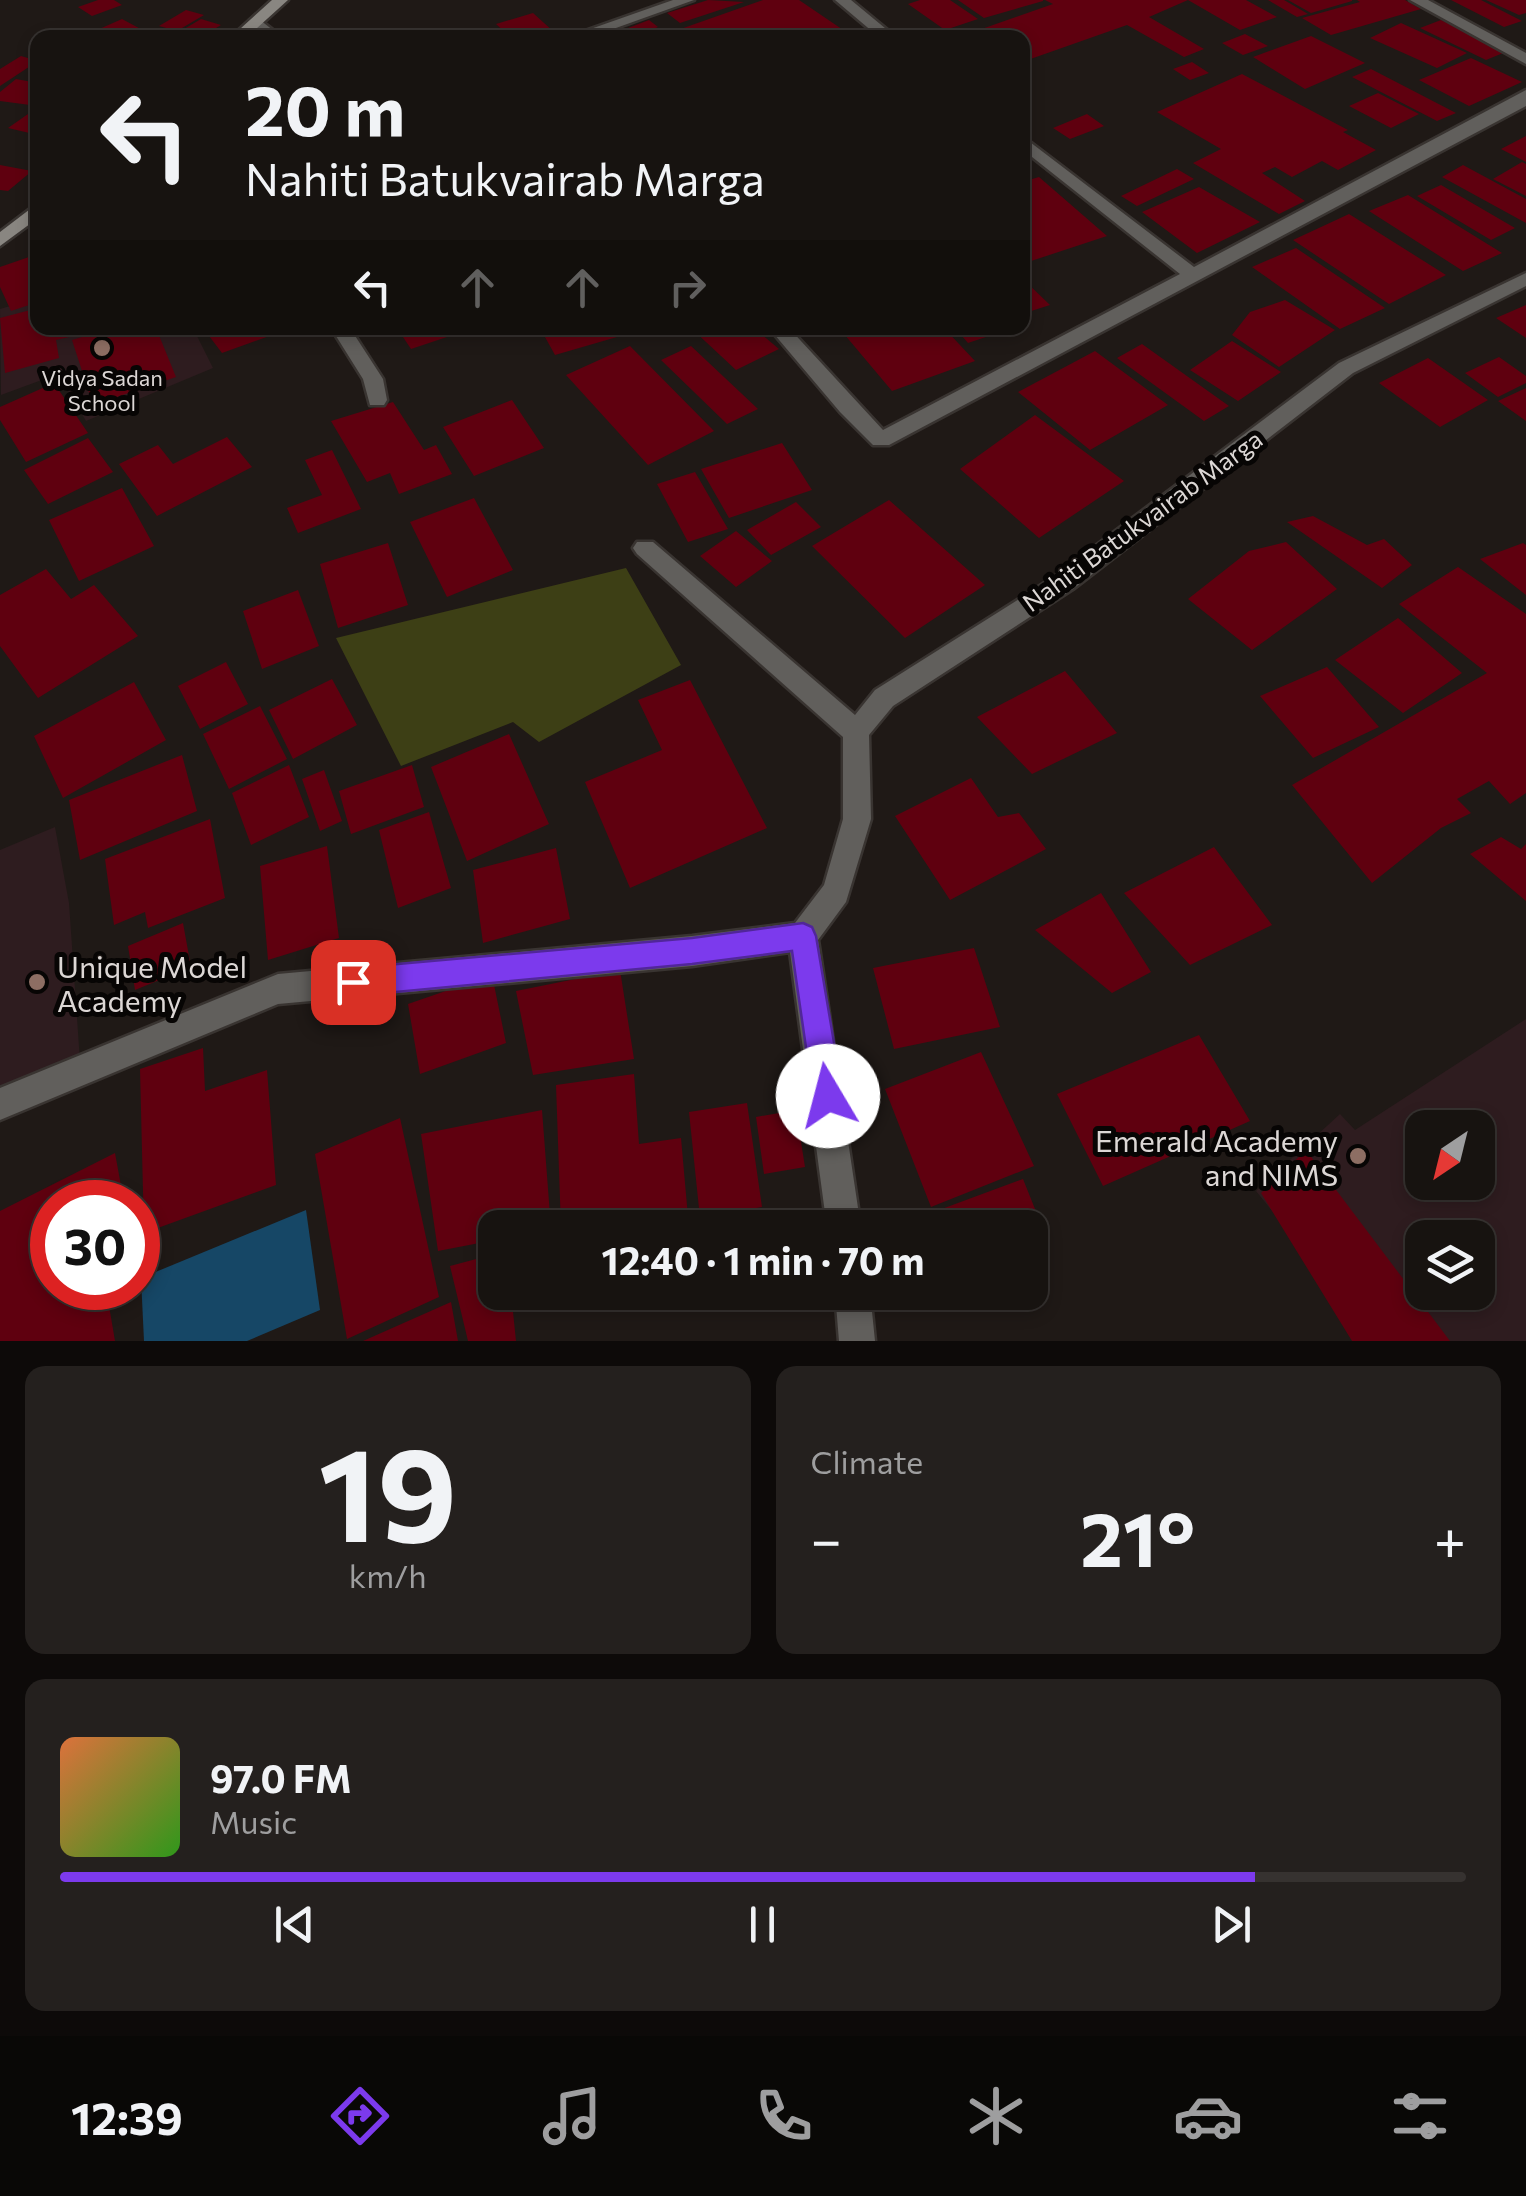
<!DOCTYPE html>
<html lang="en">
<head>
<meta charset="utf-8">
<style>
	:root { --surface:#171310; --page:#24201e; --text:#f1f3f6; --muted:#9e9e9f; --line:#363230; --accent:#7c3aed }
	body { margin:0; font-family:Commissioner,sans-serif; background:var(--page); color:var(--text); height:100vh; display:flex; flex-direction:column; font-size:38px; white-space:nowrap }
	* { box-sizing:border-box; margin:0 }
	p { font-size:32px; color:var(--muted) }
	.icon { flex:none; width:55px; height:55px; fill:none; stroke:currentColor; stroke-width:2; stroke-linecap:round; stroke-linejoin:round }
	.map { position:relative; height:1341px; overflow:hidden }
	.details { display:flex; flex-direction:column; gap:25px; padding:25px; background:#0d0a09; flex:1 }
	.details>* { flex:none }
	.hud { position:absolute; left:30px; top:30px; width:1000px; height:305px; border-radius:20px; box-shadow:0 5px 15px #0003,0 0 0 2px var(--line); background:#171310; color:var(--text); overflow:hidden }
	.needle { width:65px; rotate:215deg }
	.buttons { position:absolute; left:1405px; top:1110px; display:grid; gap:20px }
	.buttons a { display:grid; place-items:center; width:90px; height:90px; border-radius:20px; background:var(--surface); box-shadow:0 5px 15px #0003,0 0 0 2px var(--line); font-size:50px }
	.speed { position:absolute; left:30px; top:1180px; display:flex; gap:20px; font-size:50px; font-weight:700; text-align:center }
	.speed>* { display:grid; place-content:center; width:130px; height:130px; border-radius:50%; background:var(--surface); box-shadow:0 5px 15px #0003,0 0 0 2px var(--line); line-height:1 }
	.speed .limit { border:15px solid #d22; background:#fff; color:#111 }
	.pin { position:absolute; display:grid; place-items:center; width:85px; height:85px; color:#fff; margin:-42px; border-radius:20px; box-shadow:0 5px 15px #0006 }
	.me { position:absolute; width:110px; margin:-55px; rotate:352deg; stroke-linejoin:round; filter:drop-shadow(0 0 8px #0008) }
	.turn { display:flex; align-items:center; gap:35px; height:210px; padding:0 50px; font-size:45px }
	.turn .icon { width:130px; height:130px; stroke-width:2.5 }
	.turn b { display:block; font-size:70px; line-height:85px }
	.lanes { display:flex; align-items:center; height:95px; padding:0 50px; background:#0003; justify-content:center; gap:50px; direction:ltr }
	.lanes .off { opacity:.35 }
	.big { font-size:75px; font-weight:700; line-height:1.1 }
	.details .widget { flex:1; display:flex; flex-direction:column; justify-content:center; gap:15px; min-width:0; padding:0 35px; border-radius:20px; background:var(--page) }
	.details .dial { align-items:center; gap:0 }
	.dial b { font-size:130px; line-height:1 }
	.song { display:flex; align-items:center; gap:30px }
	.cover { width:120px; height:120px; border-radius:15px; background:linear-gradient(135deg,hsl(20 70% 55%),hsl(110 70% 35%)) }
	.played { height:10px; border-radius:5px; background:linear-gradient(90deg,var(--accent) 85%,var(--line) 85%) }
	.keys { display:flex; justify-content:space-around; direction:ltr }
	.heat { display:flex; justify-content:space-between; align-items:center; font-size:55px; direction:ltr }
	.details .tiles { flex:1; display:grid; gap:25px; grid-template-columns:1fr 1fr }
	.widget:last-child { grid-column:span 2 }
	.trip { position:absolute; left:478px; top:1210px; width:570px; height:100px; border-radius:20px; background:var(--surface); box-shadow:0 5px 15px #0003,0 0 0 2px var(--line); font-weight:700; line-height:100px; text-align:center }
	.tabs { display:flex; height:160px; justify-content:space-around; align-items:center; background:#090806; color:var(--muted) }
	.tabs .icon { width:70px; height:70px }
	.tabs .active { color:var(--accent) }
	.tabs b { font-size:45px; color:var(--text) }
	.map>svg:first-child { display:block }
	.education { fill:#2e1c1f; fill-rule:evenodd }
	.green { fill:#3d3f15 }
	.water { fill:#164766 }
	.building { fill:#5f000f }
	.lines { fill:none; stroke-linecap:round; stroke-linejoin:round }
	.street-casing { stroke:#393431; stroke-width:5 }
	.secondary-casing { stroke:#393431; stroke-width:5 }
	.street { fill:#615f5c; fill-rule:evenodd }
	.secondary { fill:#898681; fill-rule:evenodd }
	.route { fill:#7c3aed; stroke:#51269a; stroke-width:2.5 }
	.education-dot { fill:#8d6e63; stroke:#070504; stroke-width:4 }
	.labels { text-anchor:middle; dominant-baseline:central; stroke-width:10; stroke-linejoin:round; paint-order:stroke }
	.far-poi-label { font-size:22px; fill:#dcd7d5; stroke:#070504 }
	.street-label { font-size:25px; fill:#dcd7d5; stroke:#070504 }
	.near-poi-label { font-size:30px; fill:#dcd7d5; stroke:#070504; text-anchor:start }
</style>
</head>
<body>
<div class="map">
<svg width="1526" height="1341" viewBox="0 0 1526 1341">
	<rect width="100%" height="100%" fill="#1f1916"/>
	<!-- education -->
	<path class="education" d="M 37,298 L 38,328 L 193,328 L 213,368 L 86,421 L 58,374 L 1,395 L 0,309 Z
		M 55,827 L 69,903 L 80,1061 L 0,1089 L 0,850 Z
		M 1526,1019 L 1526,1341 L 1377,1341 L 1256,1191 L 1340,1114 L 1355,1130 ZM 1422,1128 L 1478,1128 L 1478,1182 L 1422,1182 ZM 1422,1238 L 1478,1238 L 1478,1292 L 1422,1292 Z"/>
	<!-- green -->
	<path class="green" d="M 626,568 L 681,665 L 539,742 L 513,722 L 401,766 L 336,638 Z"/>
	<!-- water -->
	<path class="water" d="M 306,1210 L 320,1310 L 247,1341 L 144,1341 L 141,1278 Z"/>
	<!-- building -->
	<path class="building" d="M 98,0 L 114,0 L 122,5 L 92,16 L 78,7 Z
		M 708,0 L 744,2 L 680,23 L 667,13 Z
		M 763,0 L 799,0 L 855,38 L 655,38 Z
		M 920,0 L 950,0 L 978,19 L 945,30 L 908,4 Z
		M 958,0 L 1043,0 L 1043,1 L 984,18 Z
		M 1045,0 L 1246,0 L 1277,17 L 1240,30 L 1188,0 L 1149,17 L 1204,49 L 1184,57 L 1127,25 L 1022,62 L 1022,38 L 956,38 L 1053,4 Z
		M 1268,0 L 1284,0 L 1308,14 L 1297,17 Z
		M 1288,0 L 1352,0 L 1352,1 L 1311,13 Z
		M 1357,0 L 1405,0 L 1421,9 L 1331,35 L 1302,18 L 1360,2 Z
		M 1451,0 L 1481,0 L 1522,21 L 1504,27 Z
		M 1486,0 L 1526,0 L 1526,13 L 1519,15 Z
		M 186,10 L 204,15 L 177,31 L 159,26 Z
		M 533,13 L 554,32 L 537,38 L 511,38 L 496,24 Z
		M 122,19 L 150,34 L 110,38 L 97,30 Z
		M 201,19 L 221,25 L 200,38 L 169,38 Z
		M 649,20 L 658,27 L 631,38 L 602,38 Z
		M 1441,20 L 1508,51 L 1486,60 L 1420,28 Z
		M 1401,23 L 1467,53 L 1437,68 L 1370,38 Z
		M 1245,34 L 1268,46 L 1243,55 L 1222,43 Z
		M 1311,36 L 1365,63 L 1305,89 L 1253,57 Z
		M 21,56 L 38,61 L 0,86 L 0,69 Z
		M 1471,58 L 1522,82 L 1469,106 L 1419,80 Z
		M 1192,62 L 1209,73 L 1190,80 L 1173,69 Z
		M 1371,69 L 1456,113 L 1437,121 L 1352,77 Z
		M 1242,74 L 1348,130 L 1343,132 L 1376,150 L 1338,170 L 1322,161 L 1292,177 L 1275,167 L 1262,173 L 1305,201 L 1279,214 L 1193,163 L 1221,149 L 1157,112 Z
		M 16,79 L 38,83 L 38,99 L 30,105 L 0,101 L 0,92 Z
		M 1378,93 L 1419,114 L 1391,128 L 1349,106 Z
		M 38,107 L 38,135 L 8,128 Z
		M 1087,114 L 1104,126 L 1070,139 L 1053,128 Z
		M 1526,136 L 1526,162 L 1501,149 Z
		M 1522,162 L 1526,164 L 1526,196 L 1493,179 Z
		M 0,165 L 32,171 L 8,191 L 0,190 Z
		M 1463,165 L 1526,199 L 1526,223 L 1442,177 Z
		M 1177,169 L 1194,179 L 1137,206 L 1121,196 Z
		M 1039,177 L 1107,236 L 1022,264 L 1022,182 Z
		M 1441,185 L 1515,228 L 1491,240 L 1417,196 Z
		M 1199,187 L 1260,222 L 1197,253 L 1142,212 Z
		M 1408,195 L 1502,253 L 1463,271 L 1369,211 Z
		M 1349,214 L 1446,275 L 1389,304 L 1293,240 Z
		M 1296,248 L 1385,308 L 1340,329 L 1252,267 Z
		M 29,257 L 38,273 L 38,302 L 11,311 L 0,287 L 0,267 Z
		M 1022,278 L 1050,305 L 1022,314 Z
		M 1285,300 L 1335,330 L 1279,367 L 1232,335 L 1250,312 Z
		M 1526,305 L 1526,338 L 1496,318 Z
		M 38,308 L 38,328 L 67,328 L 69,337 L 56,340 L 59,358 L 5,373 L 0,318 Z
		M 112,328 L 156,328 L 176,377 L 93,405 L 72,340 Z
		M 203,328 L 292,328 L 222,353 Z
		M 397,328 L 474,328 L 411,349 Z
		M 540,328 L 611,328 L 617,337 L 555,355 Z
		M 691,328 L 754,328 L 779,349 L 736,370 Z
		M 839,328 L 944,328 L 975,361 L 892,391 Z
		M 955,328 L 1013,328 L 968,343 Z
		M 1232,341 L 1281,372 L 1238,401 L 1190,370 Z
		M 1142,344 L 1229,406 L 1204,421 L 1117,358 Z
		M 630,346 L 714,431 L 648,465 L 566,375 Z
		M 691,346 L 758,409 L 727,424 L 661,360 Z
		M 1095,351 L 1168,405 L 1090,450 L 1018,392 Z
		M 1499,357 L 1526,376 L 1526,383 L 1498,397 L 1465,373 Z
		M 1428,358 L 1488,400 L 1440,427 L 1379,383 Z
		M 54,383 L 88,433 L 26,462 L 0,420 L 0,407 Z
		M 1526,388 L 1526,421 L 1498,401 Z
		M 512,400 L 544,448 L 474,476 L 443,427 Z
		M 393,402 L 424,450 L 436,445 L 452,474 L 399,494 L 390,473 L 367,482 L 331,421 Z
		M 1035,415 L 1124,481 L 1039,538 L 960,469 Z
		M 227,437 L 252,467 L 157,516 L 119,464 L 158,445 L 173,464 Z
		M 88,438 L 113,472 L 48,504 L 24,470 Z
		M 782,443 L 812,490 L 729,518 L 701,469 Z
		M 332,450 L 361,509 L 298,533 L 287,508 L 322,495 L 305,460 Z
		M 695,472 L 728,529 L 688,542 L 657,484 Z
		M 122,488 L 154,546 L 79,581 L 49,520 Z
		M 474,498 L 513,570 L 447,597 L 410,522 Z
		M 889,500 L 985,585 L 905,638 L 812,546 Z
		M 796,502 L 821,527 L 771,555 L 747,530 Z
		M 1313,516 L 1367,545 L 1384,539 L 1412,565 L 1382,588 L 1287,522 Z
		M 736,531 L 772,561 L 736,587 L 700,556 Z
		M 1286,542 L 1337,589 L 1252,650 L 1188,599 L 1249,551 Z
		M 388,543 L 408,605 L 338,628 L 320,564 Z
		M 1523,543 L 1526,545 L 1526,595 L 1480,559 Z
		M 1458,567 L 1526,614 L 1526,793 L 1510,804 L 1489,781 L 1457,799 L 1471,813 L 1441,828 L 1372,883 L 1292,785 L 1487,673 L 1399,604 Z
		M 46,569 L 71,599 L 94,585 L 138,636 L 38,698 L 0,646 L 0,595 Z
		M 298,590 L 319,646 L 262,669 L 243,611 Z
		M 1398,618 L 1462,673 L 1403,713 L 1335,660 Z
		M 226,662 L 248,704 L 200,729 L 178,686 Z
		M 1327,667 L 1379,727 L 1313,758 L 1260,696 Z
		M 1065,671 L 1117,733 L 1032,774 L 977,717 Z
		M 332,679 L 357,725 L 293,759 L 269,710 Z
		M 690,680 L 767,828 L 630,888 L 585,782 L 662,750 L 638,700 Z
		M 134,682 L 166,740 L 63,798 L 34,736 Z
		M 260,706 L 287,759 L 229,789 L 203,734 Z
		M 509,734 L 549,824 L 467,861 L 431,767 Z
		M 182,755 L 197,811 L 80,860 L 69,800 Z
		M 289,765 L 309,817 L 251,845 L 232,793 Z
		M 412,765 L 424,807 L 351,834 L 339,791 Z
		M 324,770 L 342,821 L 320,831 L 302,779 Z
		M 971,778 L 998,817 L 1019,813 L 1046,849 L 950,900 L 895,816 Z
		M 429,812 L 451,888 L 398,908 L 379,830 Z
		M 210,819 L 225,898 L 148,928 L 145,912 L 114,925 L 105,859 Z
		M 1501,837 L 1521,849 L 1526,844 L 1526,901 L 1470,854 Z
		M 327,846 L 339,938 L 268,960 L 260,866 Z
		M 1214,847 L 1272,925 L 1190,965 L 1124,893 Z
		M 556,848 L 570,919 L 483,943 L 473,870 Z
		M 1101,893 L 1151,972 L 1112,993 L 1035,930 Z
		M 183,923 L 191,967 L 135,990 L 128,946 Z
		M 974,948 L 1000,1027 L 894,1049 L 873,968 Z
		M 620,970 L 634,1059 L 533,1075 L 516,991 Z
		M 492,975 L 506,1043 L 420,1074 L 408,1004 Z
		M 1199,1035 L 1250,1121 L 1103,1186 L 1057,1094 Z
		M 203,1048 L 205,1091 L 267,1070 L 276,1185 L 144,1233 L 140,1069 Z
		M 981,1052 L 1034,1166 L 931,1207 L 885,1089 Z
		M 634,1074 L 639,1144 L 681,1138 L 689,1228 L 561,1228 L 556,1085 Z
		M 747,1103 L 762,1207 L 700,1218 L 689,1112 Z
		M 542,1110 L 551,1228 L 495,1228 L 495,1240 L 438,1251 L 421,1134 Z
		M 796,1110 L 805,1167 L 764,1174 L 756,1117 Z
		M 400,1118 L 439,1297 L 347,1339 L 315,1154 Z
		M 1306,1150 L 1450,1341 L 1352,1341 L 1261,1193 Z
		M 115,1153 L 124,1202 L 52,1202 L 52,1288 L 106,1288 L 115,1341 L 0,1341 L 0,1211 Z
		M 1023,1179 L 1047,1239 L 1030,1246 L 1030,1228 L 945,1228 L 939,1210 Z
		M 495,1254 L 495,1292 L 511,1292 L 516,1341 L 468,1341 L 450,1266 Z
		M 451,1302 L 458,1341 L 363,1341 Z"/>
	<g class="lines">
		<defs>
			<path id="street" d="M 673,0 L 694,0 L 588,38 L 565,38 Z
				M 835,0 L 851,0 L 897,38 L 880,38 Z
				M 1410,0 L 1428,0 L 1526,53 L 1526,64 Z
				M 250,20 L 260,20 L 283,38 L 266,38 L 250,26 Z
				M 1526,90 L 1526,106 L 889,445 L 873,445 L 840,412 L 769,328 L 789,328 L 883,430 L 1180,274 L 1022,149 L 1022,136 L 1194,267 Z
				M 1526,273 L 1526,286 L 1353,373 L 1073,589 L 893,706 L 869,735 L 871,819 L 846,902 L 818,940 L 861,1228 L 827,1228 L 790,952 L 692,966 L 278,1004 L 0,1120 L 0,1088 L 278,974 L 692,936 L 795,923 L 824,885 L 843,819 L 843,737 L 637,554 L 633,548 L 637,542 L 653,542 L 855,715 L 875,690 L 1057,575 L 1339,363 Z
				M 331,328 L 350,328 L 383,379 L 387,400 L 384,405 L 370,405 L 363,379 Z
				M 835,1292 L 870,1292 L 875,1341 L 839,1341 Z"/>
			<path id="secondary" d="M 272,0 L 288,0 L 246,38 L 230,38 Z
				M 38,203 L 38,218 L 0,246 L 0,232 Z"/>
		</defs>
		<!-- street casing -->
		<use href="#street" class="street-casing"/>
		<!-- secondary casing -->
		<use href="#secondary" class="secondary-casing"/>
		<!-- street -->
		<use href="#street" class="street"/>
		<!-- secondary -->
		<use href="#secondary" class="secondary"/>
	</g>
	<!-- route -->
	<path class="route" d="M 803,923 L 812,927 L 816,936 L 843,1096 L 838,1107 L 828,1111 L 818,1107 L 813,1096 L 792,951 L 692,964 L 353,996 L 344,992 L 340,982 L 344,972 L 353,968 L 692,938 Z"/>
	<!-- markers -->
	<g class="education-dot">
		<circle cx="102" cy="348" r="10"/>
		<circle cx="37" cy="982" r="10"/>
		<circle cx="1358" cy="1156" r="10"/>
	</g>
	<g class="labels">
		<!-- far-poi labels -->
		<g class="far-poi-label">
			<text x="102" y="377">Vidya Sadan<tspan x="102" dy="25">School</tspan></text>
		</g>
		<!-- street labels -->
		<g class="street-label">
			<text transform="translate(1142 520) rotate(-36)">Nahiti Batukvairab Marga</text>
		</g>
		<!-- near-poi labels -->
		<g class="near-poi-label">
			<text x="57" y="965">Unique Model<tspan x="57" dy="34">Academy</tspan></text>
			<text x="1338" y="1139" text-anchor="end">Emerald Academy<tspan x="1338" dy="34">and NIMS</tspan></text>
		</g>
	</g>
</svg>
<div class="buttons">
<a><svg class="needle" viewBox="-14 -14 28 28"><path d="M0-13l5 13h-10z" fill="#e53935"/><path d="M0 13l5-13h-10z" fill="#9e9e9f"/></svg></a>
<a><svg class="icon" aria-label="layers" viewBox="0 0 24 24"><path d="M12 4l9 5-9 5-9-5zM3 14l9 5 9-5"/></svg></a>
</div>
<div class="speed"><div class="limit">30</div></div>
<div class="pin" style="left:353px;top:982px;background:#d93025"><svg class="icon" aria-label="arrive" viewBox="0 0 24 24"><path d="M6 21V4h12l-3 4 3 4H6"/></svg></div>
<svg class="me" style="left:828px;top:1096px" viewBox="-20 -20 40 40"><circle r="19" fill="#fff"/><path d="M0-13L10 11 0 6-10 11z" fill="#7c3aed"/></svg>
<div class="trip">12:40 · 1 min · 70 m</div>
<div class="hud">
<div class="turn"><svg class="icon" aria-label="left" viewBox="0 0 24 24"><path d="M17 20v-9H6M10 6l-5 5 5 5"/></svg><div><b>20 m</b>Nahiti Batukvairab Marga</div></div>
<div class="lanes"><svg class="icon" aria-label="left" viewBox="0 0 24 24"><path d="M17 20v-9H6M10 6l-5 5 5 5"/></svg><svg class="icon off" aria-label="ahead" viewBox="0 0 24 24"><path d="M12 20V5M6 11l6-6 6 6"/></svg><svg class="icon off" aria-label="ahead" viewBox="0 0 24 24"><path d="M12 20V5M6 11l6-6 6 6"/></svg><svg class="icon off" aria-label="right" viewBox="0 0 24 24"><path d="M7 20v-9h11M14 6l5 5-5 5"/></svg></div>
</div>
</div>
<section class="details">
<div class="tiles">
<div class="widget dial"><b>19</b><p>km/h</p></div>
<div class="widget"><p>Climate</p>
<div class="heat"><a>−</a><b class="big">21°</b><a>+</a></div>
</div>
<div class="widget">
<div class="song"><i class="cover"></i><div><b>97.0 FM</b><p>Music</p></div></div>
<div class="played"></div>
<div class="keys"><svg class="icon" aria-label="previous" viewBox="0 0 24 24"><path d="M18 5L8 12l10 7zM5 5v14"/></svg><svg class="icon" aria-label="pause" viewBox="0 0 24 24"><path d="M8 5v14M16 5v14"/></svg><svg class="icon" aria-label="next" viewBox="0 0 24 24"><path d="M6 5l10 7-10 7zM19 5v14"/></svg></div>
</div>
</div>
</section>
<nav class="tabs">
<b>12:39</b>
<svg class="icon active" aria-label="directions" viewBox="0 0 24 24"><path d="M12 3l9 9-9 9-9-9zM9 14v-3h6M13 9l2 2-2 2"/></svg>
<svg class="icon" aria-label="music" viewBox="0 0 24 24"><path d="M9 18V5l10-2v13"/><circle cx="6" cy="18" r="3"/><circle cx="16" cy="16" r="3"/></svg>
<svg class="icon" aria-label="phone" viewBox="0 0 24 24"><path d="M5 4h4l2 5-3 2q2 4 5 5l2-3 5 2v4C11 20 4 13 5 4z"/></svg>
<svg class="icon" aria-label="climate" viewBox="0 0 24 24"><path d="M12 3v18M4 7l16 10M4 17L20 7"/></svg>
<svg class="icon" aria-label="car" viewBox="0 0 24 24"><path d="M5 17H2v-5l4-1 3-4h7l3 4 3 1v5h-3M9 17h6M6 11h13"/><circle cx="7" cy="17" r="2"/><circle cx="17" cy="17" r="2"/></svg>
<svg class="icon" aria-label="filters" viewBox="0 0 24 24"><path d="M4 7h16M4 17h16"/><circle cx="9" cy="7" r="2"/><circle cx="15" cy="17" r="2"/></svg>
</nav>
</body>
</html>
